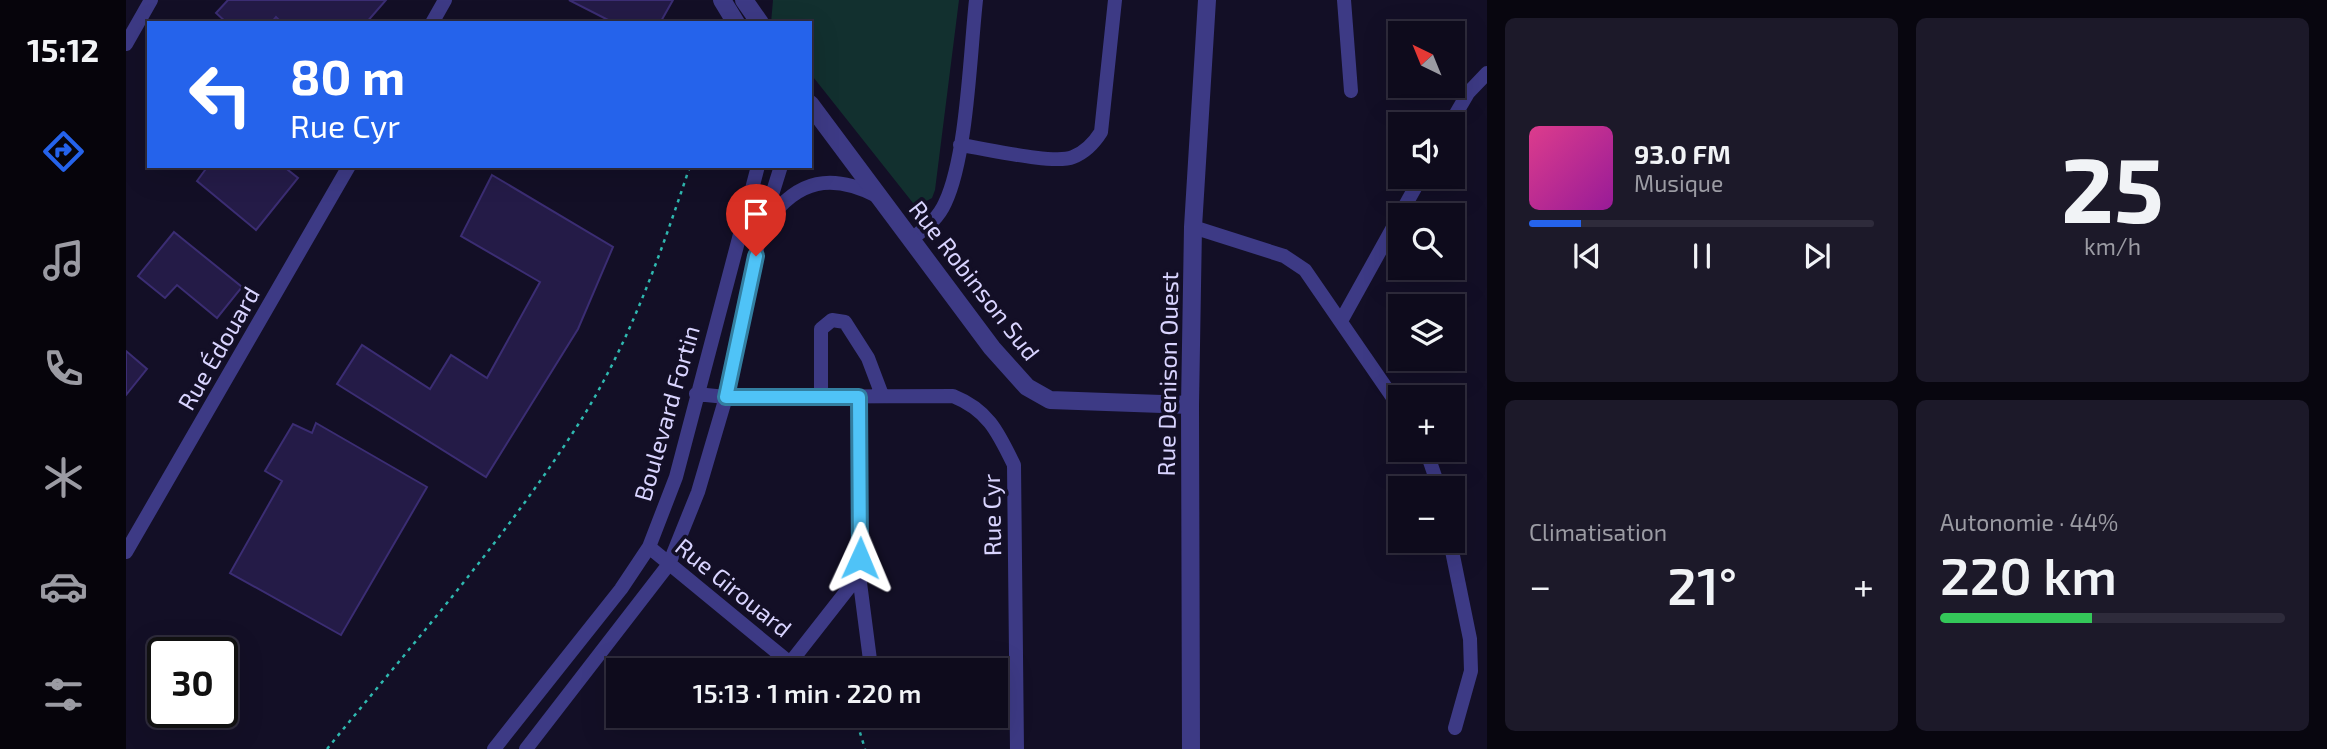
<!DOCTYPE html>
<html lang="fr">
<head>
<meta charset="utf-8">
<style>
	:root { --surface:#0e0b1c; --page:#1c1929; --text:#f1f3f6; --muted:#9b9ba3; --line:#2e2b3b; --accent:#2563eb }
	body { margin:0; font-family:"Exo 2",sans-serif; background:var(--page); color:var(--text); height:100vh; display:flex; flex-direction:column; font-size:26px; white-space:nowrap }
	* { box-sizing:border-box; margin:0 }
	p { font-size:23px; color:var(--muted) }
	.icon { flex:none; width:38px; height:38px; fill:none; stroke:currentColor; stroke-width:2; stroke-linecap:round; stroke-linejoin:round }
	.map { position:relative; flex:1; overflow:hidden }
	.panel { display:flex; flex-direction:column; gap:18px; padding:18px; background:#08060f; width:840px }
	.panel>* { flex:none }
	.guide { position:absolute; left:21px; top:21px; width:665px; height:147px; border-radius:0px; box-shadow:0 7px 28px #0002,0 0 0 2px var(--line); background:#2563eb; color:#fff; overflow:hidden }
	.needle { width:46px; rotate:317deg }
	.buttons { position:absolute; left:1262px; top:21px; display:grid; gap:14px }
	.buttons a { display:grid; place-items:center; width:77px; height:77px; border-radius:0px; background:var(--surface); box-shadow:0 7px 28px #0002,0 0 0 2px var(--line); font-size:35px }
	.speed { position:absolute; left:21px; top:637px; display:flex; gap:14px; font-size:35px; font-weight:700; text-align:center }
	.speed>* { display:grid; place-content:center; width:91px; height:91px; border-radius:50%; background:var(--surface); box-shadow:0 7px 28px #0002,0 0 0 2px var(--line); line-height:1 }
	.speed .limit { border:4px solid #111; border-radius:10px; background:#fff; color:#111 }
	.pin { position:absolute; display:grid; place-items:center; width:60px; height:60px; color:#fff; margin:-72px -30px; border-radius:50% 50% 50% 0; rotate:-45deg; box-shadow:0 0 7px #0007 }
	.pin .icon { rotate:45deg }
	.me { position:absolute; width:77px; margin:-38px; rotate:1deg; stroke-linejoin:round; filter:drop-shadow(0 0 5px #0008) }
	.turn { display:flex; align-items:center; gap:24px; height:147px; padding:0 28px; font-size:32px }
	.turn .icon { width:91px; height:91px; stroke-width:2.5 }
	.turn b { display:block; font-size:49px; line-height:60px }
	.big { font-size:52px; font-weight:600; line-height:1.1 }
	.panel .tile { flex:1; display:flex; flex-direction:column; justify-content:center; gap:10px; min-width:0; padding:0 24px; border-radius:10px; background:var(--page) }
	.panel .dial { align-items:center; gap:0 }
	.dial b { font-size:91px; line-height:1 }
	.song { display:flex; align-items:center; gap:21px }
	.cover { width:84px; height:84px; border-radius:10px; background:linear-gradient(135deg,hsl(330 70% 55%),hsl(300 70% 35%)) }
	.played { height:7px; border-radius:4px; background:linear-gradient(90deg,var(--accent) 15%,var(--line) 15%) }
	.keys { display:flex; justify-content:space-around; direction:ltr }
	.heat { display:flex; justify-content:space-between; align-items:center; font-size:38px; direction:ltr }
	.charge { height:10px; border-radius:5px; background:linear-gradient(90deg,#34c759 44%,var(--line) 0) }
	.panel .tiles { flex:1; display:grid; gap:18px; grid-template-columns:repeat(2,1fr) }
	.trip { position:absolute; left:480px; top:658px; width:402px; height:70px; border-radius:0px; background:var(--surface); box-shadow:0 7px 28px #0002,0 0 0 2px var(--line); font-weight:600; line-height:70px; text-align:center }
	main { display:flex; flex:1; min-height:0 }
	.tabs { display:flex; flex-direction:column; width:126px; justify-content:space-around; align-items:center; background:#06040b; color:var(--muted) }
	.tabs .icon { width:49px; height:49px }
	.tabs .current { color:var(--accent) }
	.tabs b { font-size:32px; color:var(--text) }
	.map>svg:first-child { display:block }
	.green { fill:#12302f }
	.building { fill:#241b47; stroke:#3b2d73; stroke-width:2 }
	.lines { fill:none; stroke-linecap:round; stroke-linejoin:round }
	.path { stroke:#2fb8b0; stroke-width:2.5; stroke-dasharray:3.5 5; stroke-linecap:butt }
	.minor { stroke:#3d3a85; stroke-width:14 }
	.tertiary { stroke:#3d3a85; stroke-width:18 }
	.route-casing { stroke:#337fa1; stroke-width:18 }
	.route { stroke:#4fc3f7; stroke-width:12 }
	.labels { text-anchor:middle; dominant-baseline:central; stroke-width:7; stroke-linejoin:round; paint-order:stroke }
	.street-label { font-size:24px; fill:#d9d4ff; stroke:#130f26 }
</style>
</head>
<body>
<main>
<nav class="tabs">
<b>15:12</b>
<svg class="icon current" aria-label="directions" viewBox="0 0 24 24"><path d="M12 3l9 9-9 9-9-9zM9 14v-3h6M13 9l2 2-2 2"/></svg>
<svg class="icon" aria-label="music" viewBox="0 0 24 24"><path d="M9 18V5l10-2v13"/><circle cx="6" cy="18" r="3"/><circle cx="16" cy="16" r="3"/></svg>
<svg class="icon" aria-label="phone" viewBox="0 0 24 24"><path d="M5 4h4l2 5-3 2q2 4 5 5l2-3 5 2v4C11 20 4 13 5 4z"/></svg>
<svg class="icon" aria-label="climate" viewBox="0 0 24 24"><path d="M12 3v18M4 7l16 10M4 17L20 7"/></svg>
<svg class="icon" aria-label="car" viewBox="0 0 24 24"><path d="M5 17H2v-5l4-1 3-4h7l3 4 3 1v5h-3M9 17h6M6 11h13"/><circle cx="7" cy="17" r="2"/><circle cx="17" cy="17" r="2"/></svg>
<svg class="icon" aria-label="filters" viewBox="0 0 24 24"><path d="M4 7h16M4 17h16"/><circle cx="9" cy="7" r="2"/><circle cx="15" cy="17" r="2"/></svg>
</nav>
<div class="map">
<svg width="1361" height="749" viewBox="0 0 1361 749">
	<rect width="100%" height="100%" fill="#130f26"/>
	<!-- green -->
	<path class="green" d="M 647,0 L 833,0 L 809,190 L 806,198 L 793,205 L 787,203 L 684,73 L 684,23 L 645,23 Z"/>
	<!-- building -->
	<path class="building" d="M 102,0 L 260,0 L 240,23 L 156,23 L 150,17 L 145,23 L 101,23 L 90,13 Z
		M 443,0 L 547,0 L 534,23 L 488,23 Z
		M 82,166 L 157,166 L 172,178 L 130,230 L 71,181 Z
		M 366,175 L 487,247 L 452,329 L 360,477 L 211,384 L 236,345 L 304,389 L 325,355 L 361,378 L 414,282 L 335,236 Z
		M 48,232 L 116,287 L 91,318 L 51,285 L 39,298 L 12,276 Z
		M 0,351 L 21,369 L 0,395 Z
		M 190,423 L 301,487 L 215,635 L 104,573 L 156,481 L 139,471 L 167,424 L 186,433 Z"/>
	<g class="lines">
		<!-- path -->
		<path class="path" d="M 729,716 L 739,749
			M 201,749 C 288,642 381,537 455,420 C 504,342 535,253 564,166"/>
		<!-- minor -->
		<path class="minor" d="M 1218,0 L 1225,91
			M 306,23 L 319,0
			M 0,44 L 25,0
			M 1324,124 L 1342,93 L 1361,73
			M 834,145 C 858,148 927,165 947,157 C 960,152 968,143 975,132 L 989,0
			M 642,221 C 672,179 706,173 751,196
			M 1067,227 L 1158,256 L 1179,270 L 1274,408
			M 786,239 C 799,228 812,219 819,203 C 841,157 844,54 850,0
			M 1215,321 L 1295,177
			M 570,394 L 600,397 L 827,396 C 862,410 872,432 888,465 L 891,749
			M 695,398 L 695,329 L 706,320 L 719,322 L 742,358 L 756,395
			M 1300,450 L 1313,488
			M 1324,541 L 1344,639 L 1345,671 L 1329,728
			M 523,547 L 664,663 L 733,575 L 733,397
			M 0,552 L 223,166
			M 733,575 L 744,660 L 742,670
			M 368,749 L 495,589 L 523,547 L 550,477 L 632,166
			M 400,749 L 543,564 L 572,492 L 600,397 L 635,230 L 655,166"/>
		<!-- tertiary -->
		<path class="tertiary" d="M 596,0 L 610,23
			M 618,0 L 634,23
			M 684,104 L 866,348 L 901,387 L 924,400 L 1064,405
			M 1065,749 L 1064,405 L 1067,227 L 1081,0"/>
	</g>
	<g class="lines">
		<defs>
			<path id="route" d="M 630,256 L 600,397 L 733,397 L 734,558"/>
		</defs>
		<!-- route casing -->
		<use href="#route" class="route-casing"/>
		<!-- route -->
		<use href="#route" class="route"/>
	</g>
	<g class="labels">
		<!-- street labels -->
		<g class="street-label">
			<text transform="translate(849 280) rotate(52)">Rue Robinson Sud</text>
			<text transform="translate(92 348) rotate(-60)">Rue Édouard</text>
			<text transform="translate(1041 374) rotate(-89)">Rue Denison Ouest</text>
			<text transform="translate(540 413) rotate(-74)">Boulevard Fortin</text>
			<text transform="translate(865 515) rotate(-91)">Rue Cyr</text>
			<text transform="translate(608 587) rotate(39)">Rue Girouard</text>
		</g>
	</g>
</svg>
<div class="buttons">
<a><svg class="needle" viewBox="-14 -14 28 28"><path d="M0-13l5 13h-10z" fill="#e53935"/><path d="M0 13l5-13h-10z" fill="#9b9ba3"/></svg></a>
<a><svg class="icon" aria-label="sound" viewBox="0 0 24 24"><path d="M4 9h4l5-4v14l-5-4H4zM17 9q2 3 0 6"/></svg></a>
<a><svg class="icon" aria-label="search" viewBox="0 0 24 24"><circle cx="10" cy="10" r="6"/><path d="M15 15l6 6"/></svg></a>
<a><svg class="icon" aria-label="layers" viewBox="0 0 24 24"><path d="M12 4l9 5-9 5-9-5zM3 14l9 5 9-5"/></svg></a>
<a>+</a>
<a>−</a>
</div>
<div class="speed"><div class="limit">30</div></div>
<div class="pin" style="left:630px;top:256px;background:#d93025"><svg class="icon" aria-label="arrive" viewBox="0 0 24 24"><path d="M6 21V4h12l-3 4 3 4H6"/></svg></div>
<svg class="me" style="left:734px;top:558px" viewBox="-20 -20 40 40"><path d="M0-17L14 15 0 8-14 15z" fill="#4fc3f7" stroke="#fff" stroke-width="4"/></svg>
<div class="trip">15:13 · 1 min · 220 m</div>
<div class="guide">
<div class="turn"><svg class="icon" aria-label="left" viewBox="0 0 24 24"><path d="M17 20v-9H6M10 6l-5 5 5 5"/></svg><div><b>80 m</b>Rue Cyr</div></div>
</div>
</div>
<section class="panel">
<div class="tiles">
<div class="tile">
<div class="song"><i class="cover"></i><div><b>93.0 FM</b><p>Musique</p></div></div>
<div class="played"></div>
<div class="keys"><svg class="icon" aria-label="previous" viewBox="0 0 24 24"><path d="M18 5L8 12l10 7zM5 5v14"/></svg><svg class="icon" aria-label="pause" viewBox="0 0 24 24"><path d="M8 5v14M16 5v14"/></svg><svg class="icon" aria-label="next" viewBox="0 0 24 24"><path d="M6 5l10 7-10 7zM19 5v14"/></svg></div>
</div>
<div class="tile dial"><b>25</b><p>km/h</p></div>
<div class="tile"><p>Climatisation</p>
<div class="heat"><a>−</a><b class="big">21°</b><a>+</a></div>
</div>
<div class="tile"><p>Autonomie · 44%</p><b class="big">220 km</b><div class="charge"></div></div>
</div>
</section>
</main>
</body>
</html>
